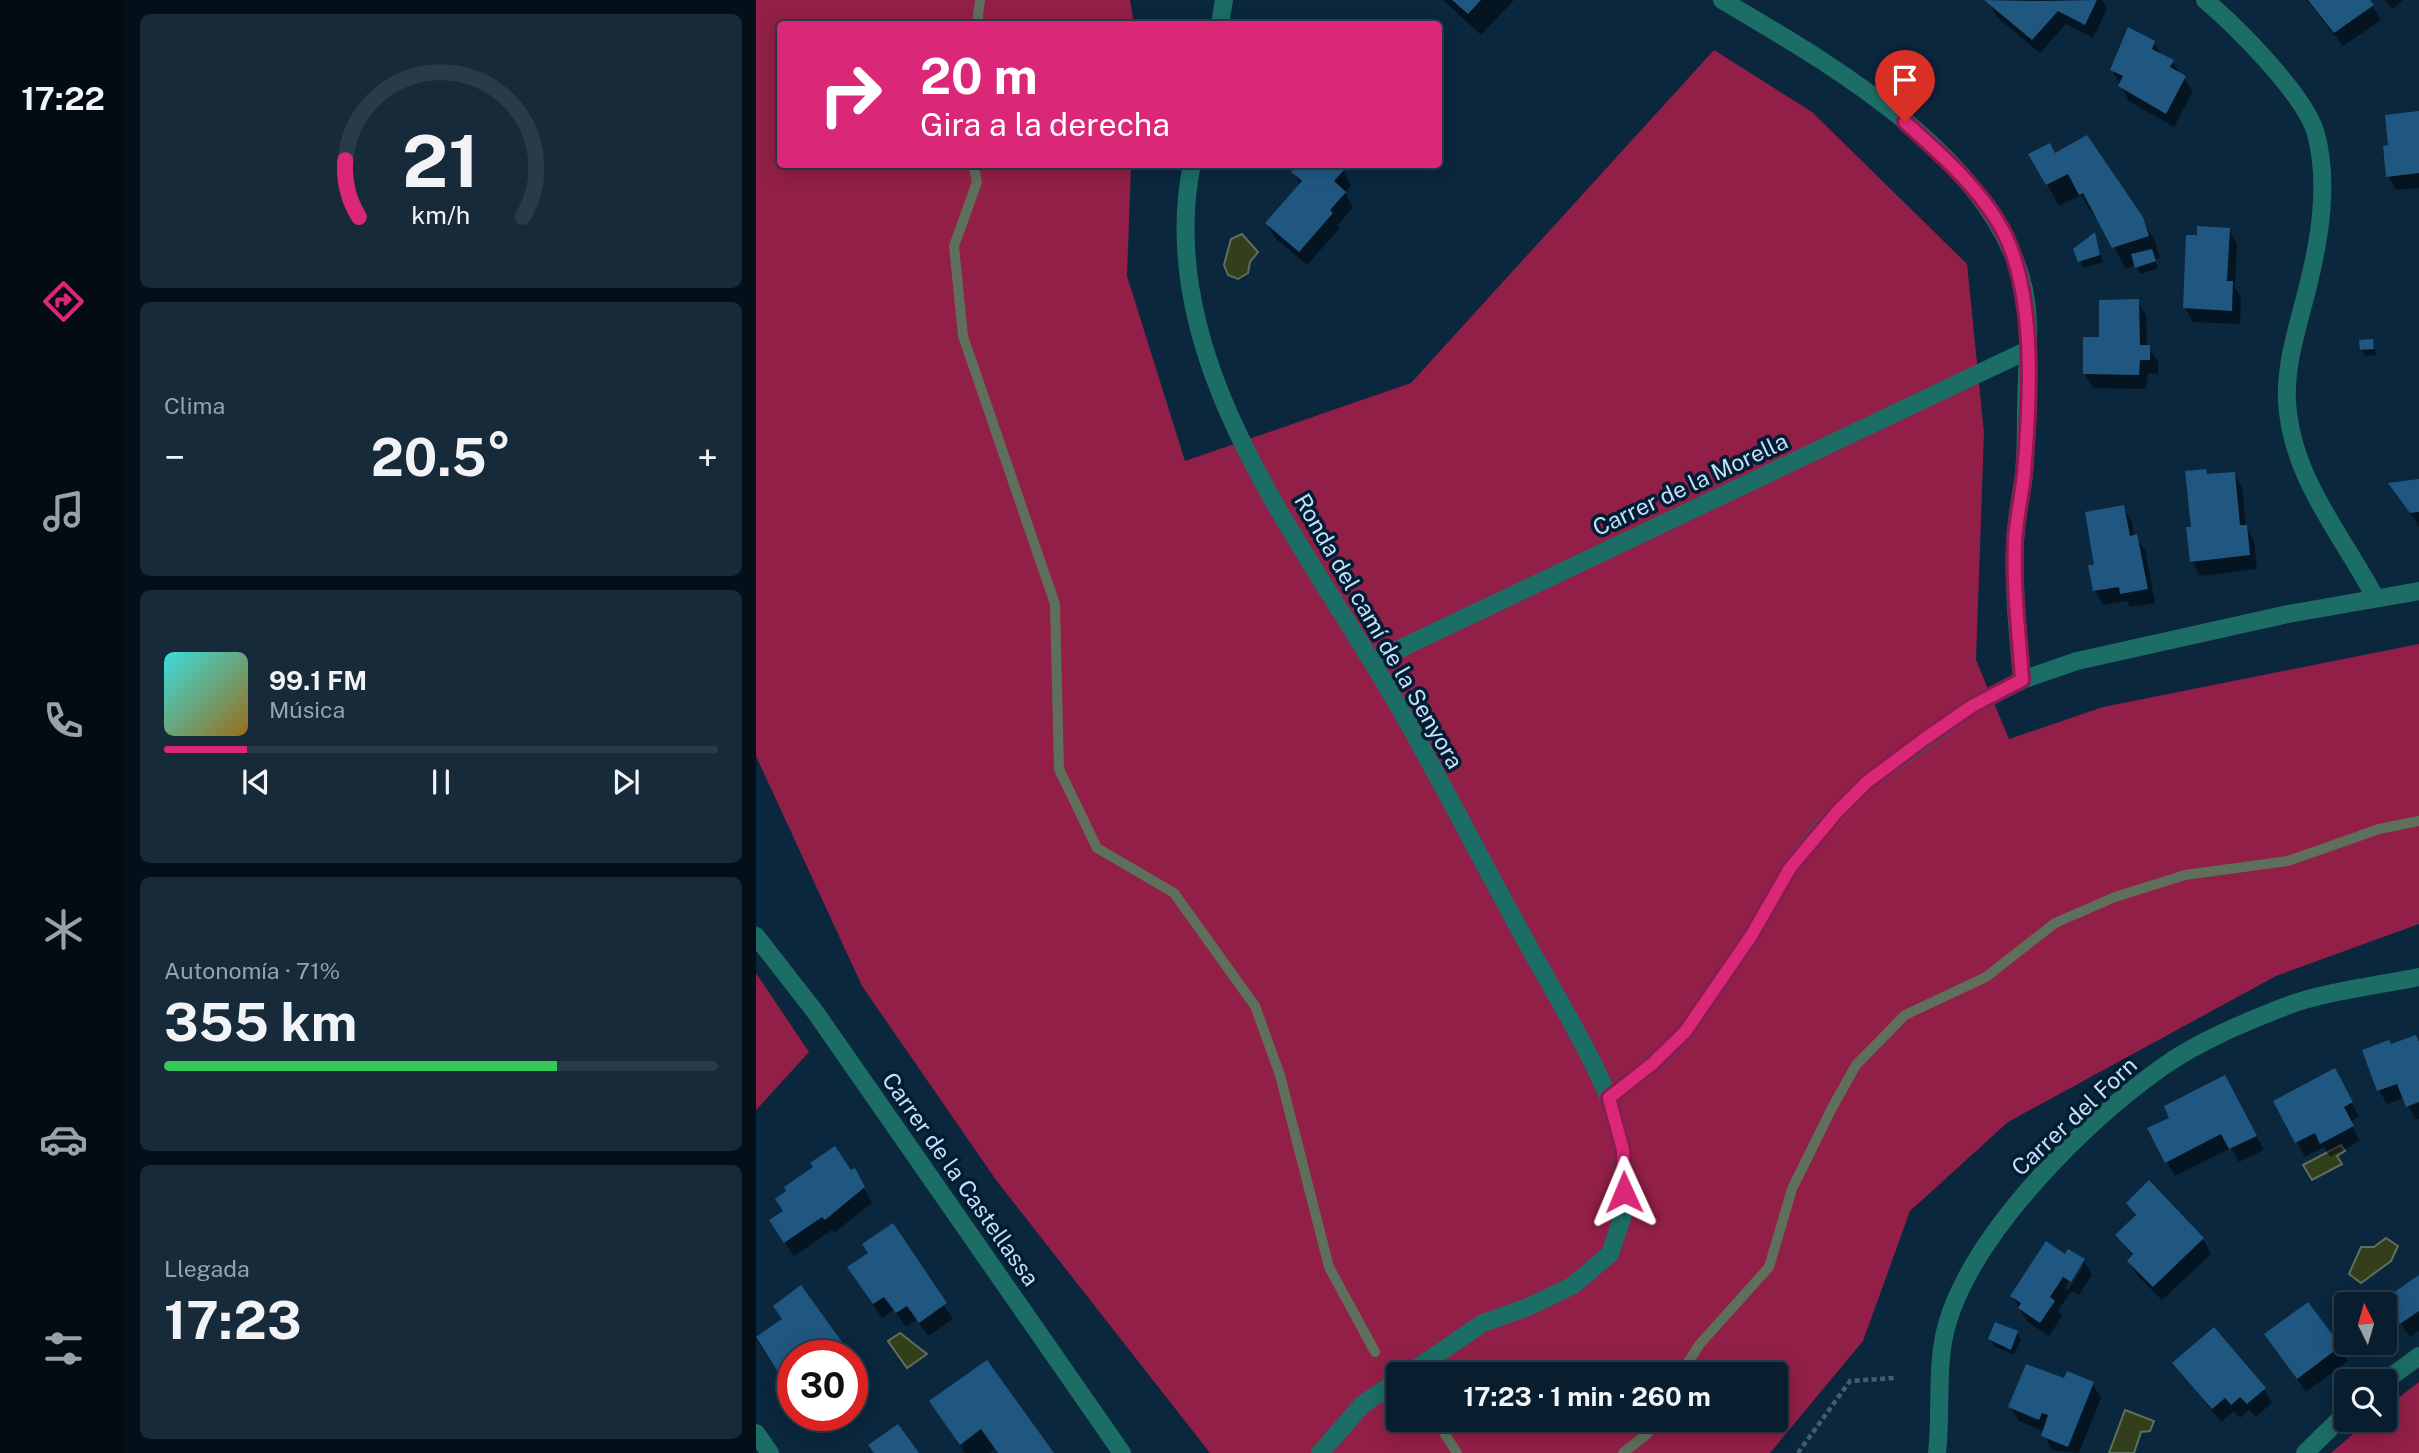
<!DOCTYPE html>
<html lang="es">
<head>
<meta charset="utf-8">
<style>
	:root { --surface:#081d2e; --page:#162a3a; --text:#f1f3f6; --muted:#98a2aa; --line:#293b4a; --accent:#db2777 }
	body { margin:0; font-family:"Public Sans",sans-serif; background:var(--page); color:var(--text); height:100vh; display:flex; flex-direction:column; font-size:26px; white-space:nowrap }
	* { box-sizing:border-box; margin:0 }
	p { font-size:23px; color:var(--muted) }
	.icon { flex:none; width:38px; height:38px; fill:none; stroke:currentColor; stroke-width:2; stroke-linecap:round; stroke-linejoin:round }
	.map { position:relative; flex:1; overflow:hidden }
	.sheet { display:flex; flex-direction:column; gap:14px; padding:14px; background:#041019; width:630px }
	.sheet>* { flex:none }
	.guide { position:absolute; left:21px; top:21px; width:665px; height:147px; border-radius:7px; box-shadow:0 4px 18px #0003,0 0 0 2px var(--line); background:#db2777; color:#fff; overflow:hidden }
	.needle { width:46px; rotate:355deg }
	.fabs { position:absolute; left:1578px; top:1292px; display:grid; gap:14px }
	.fabs a { display:grid; place-items:center; width:63px; height:63px; border-radius:7px; background:var(--surface); box-shadow:0 4px 18px #0003,0 0 0 2px var(--line); font-size:35px }
	.speed { position:absolute; left:21px; top:1340px; display:flex; gap:14px; font-size:35px; font-weight:700; text-align:center }
	.speed>* { display:grid; place-content:center; width:91px; height:91px; border-radius:50%; background:var(--surface); box-shadow:0 4px 18px #0003,0 0 0 2px var(--line); line-height:1 }
	.speed .limit { border:10px solid #d22; background:#fff; color:#111 }
	.pin { position:absolute; display:grid; place-items:center; width:60px; height:60px; color:#fff; margin:-72px -30px; border-radius:50% 50% 50% 0; rotate:-45deg; box-shadow:0 0 7px #0007 }
	.pin .icon { rotate:45deg }
	.me { position:absolute; width:77px; margin:-38px; rotate:359deg; stroke-linejoin:round; filter:drop-shadow(0 0 5px #0008) }
	.turn { display:flex; align-items:center; gap:24px; height:147px; padding:0 28px; font-size:32px }
	.turn .icon { width:91px; height:91px; stroke-width:2.5 }
	.turn b { display:block; font-size:49px; line-height:60px }
	.big { font-size:52px; font-weight:700; line-height:1.1 }
	.sheet .tile { flex:1; display:flex; flex-direction:column; justify-content:center; gap:10px; min-width:0; padding:0 24px; border-radius:10px; background:var(--page) }
	.sheet .dial { align-items:center; gap:0 }
	.dial svg { height:182px; overflow:visible; fill:none; stroke:var(--line); stroke-width:7; stroke-linecap:round; text-anchor:middle }
	.dial text { fill:var(--text); stroke:none }
	.song { display:flex; align-items:center; gap:21px }
	.cover { width:84px; height:84px; border-radius:10px; background:linear-gradient(135deg,hsl(180 70% 55%),hsl(40 70% 35%)) }
	.played { height:7px; border-radius:4px; background:linear-gradient(90deg,var(--accent) 15%,var(--line) 15%) }
	.keys { display:flex; justify-content:space-around; direction:ltr }
	.heat { display:flex; justify-content:space-between; align-items:center; font-size:38px; direction:ltr }
	.charge { height:10px; border-radius:5px; background:linear-gradient(90deg,#34c759 71%,var(--line) 0) }
	.trip { position:absolute; left:630px; top:1362px; width:402px; height:70px; border-radius:7px; background:var(--surface); box-shadow:0 4px 18px #0003,0 0 0 2px var(--line); font-weight:700; line-height:70px; text-align:center }
	main { display:flex; flex:1; min-height:0 }
	.tabs { display:flex; flex-direction:column; width:126px; justify-content:space-around; align-items:center; background:#030c12; color:var(--muted) }
	.tabs .icon { width:49px; height:49px }
	.tabs .selected { color:var(--accent) }
	.tabs b { font-size:32px; color:var(--text) }
	.map>svg:first-child { display:block }
	.forest { fill:#921f47; fill-rule:evenodd }
	.water { fill:#323f1a; stroke:#5e6f5c; stroke-width:2 }
	.shadow { fill:#0007; fill-rule:evenodd }
	.lines { fill:none; stroke-linecap:round; stroke-linejoin:round }
	.stream { stroke:#5e6f5c; stroke-width:10 }
	.building { fill:#205781 }
	.path { stroke:#425e76; stroke-width:4.5; stroke-dasharray:5 3.5; stroke-linecap:butt }
	.minor { stroke:#1c6d65; stroke-width:18 }
	.route-casing { stroke:#8e194d; stroke-width:18 }
	.route { stroke:#db2777; stroke-width:12 }
	.labels { text-anchor:middle; dominant-baseline:central; stroke-width:7; stroke-linejoin:round; paint-order:stroke }
	.street-label { font-size:23px; fill:#c3dff7; stroke:#021d33 }
</style>
</head>
<body>
<main>
<nav class="tabs">
<b>17:22</b>
<svg class="icon selected" aria-label="directions" viewBox="0 0 24 24"><path d="M12 3l9 9-9 9-9-9zM9 14v-3h6M13 9l2 2-2 2"/></svg>
<svg class="icon" aria-label="music" viewBox="0 0 24 24"><path d="M9 18V5l10-2v13"/><circle cx="6" cy="18" r="3"/><circle cx="16" cy="16" r="3"/></svg>
<svg class="icon" aria-label="phone" viewBox="0 0 24 24"><path d="M5 4h4l2 5-3 2q2 4 5 5l2-3 5 2v4C11 20 4 13 5 4z"/></svg>
<svg class="icon" aria-label="climate" viewBox="0 0 24 24"><path d="M12 3v18M4 7l16 10M4 17L20 7"/></svg>
<svg class="icon" aria-label="car" viewBox="0 0 24 24"><path d="M5 17H2v-5l4-1 3-4h7l3 4 3 1v5h-3M9 17h6M6 11h13"/><circle cx="7" cy="17" r="2"/><circle cx="17" cy="17" r="2"/></svg>
<svg class="icon" aria-label="filters" viewBox="0 0 24 24"><path d="M4 7h16M4 17h16"/><circle cx="9" cy="7" r="2"/><circle cx="15" cy="17" r="2"/></svg>
</nav>
<section class="sheet">
<div class="tile dial"><svg viewBox="0 0 100 80">
<path d="M14 69A42 42 0 1 1 86 69"/>
<path d="M14 69A42 42 0 0 1 8 44" stroke="#db2777"/>
<text x="50" y="56" font-size="32" font-weight="700">21</text>
<text x="50" y="72" font-size="11">km/h</text>
</svg></div>
<div class="tile"><p>Clima</p>
<div class="heat"><a>−</a><b class="big">20.5°</b><a>+</a></div>
</div>
<div class="tile">
<div class="song"><i class="cover"></i><div><b>99.1 FM</b><p>Música</p></div></div>
<div class="played"></div>
<div class="keys"><svg class="icon" aria-label="previous" viewBox="0 0 24 24"><path d="M18 5L8 12l10 7zM5 5v14"/></svg><svg class="icon" aria-label="pause" viewBox="0 0 24 24"><path d="M8 5v14M16 5v14"/></svg><svg class="icon" aria-label="next" viewBox="0 0 24 24"><path d="M6 5l10 7-10 7zM19 5v14"/></svg></div>
</div>
<div class="tile"><p>Autonomía · 71%</p><b class="big">355 km</b><div class="charge"></div></div>
<div class="tile"><p>Llegada</p><b class="big">17:23</b></div>
</section>
<div class="map">
<svg width="1663" height="1453" viewBox="0 0 1663 1453">
	<rect width="100%" height="100%" fill="#0a273e"/>
	<!-- forest -->
	<path class="forest" d="M 0,0 L 374,0 L 378,24 L 24,24 L 24,164 L 375,165 L 371,276 L 429,461 L 655,383 L 958,50 L 1056,112 L 1211,264 L 1228,433 L 1220,660 L 1253,739 L 1347,707 L 1663,644 L 1663,924 L 1520,976 L 1252,1122 L 1154,1211 L 1107,1341 L 1014,1453 L 454,1453 L 240,1180 L 106,986 L 0,756 ZM 642,1374 L 1020,1374 L 1020,1419 L 642,1419 Z
		M 0,973 L 53,1052 L 0,1110 Z
		M 1663,1382 L 1663,1453 L 1575,1453 L 1614,1419 L 1629,1419 L 1629,1408 Z"/>
	<!-- water -->
	<path class="water" d="M 486,234 L 502,252 L 494,262 L 492,273 L 482,279 L 472,275 L 468,265 L 475,239 Z
		M 1585,1145 L 1589,1151 L 1581,1156 L 1586,1164 L 1556,1180 L 1547,1165 Z
		M 1630,1238 L 1642,1246 L 1635,1261 L 1605,1283 L 1593,1274 L 1605,1247 L 1618,1247 Z
		M 144,1333 L 171,1354 L 151,1368 L 132,1341 Z
		M 1369,1410 L 1398,1421 L 1394,1431 L 1385,1432 L 1378,1453 L 1353,1453 Z"/>
	<!-- shadow -->
	<path class="shadow" d="M 687,0 L 758,0 L 725,35 Z
		M 1233,0 L 1346,0 L 1351,9 L 1337,38 L 1310,24 L 1284,53 L 1240,16 Z
		M 1551,0 L 1612,0 L 1625,20 L 1587,46 Z
		M 1629,0 L 1647,0 L 1636,9 Z
		M 1398,43 L 1406,56 L 1416,62 L 1437,91 L 1418,127 L 1373,101 L 1356,70 Z
		M 1663,113 L 1663,188 L 1640,190 L 1632,176 L 1634,147 Z
		M 1299,155 L 1385,218 L 1399,241 L 1404,258 L 1399,259 L 1402,268 L 1384,274 L 1380,265 L 1370,269 L 1340,214 L 1337,215 L 1325,195 L 1303,206 L 1291,184 Z
		M 587,171 L 595,185 L 589,193 L 597,207 L 582,225 L 584,228 L 551,265 L 519,238 L 511,223 L 545,185 L 537,172 Z
		M 1473,230 L 1481,244 L 1479,287 L 1485,297 L 1484,324 L 1437,322 L 1429,308 L 1443,237 Z
		M 1338,235 L 1347,262 L 1327,268 L 1320,250 Z
		M 1382,301 L 1390,315 L 1391,347 L 1402,361 L 1402,374 L 1392,373 L 1390,389 L 1337,388 L 1329,374 L 1345,339 Z
		M 1616,341 L 1621,355 L 1609,356 L 1605,350 Z
		M 1478,473 L 1486,488 L 1490,527 L 1498,541 L 1501,569 L 1444,576 L 1436,561 L 1437,529 L 1452,476 Z
		M 1663,481 L 1663,527 L 1635,484 Z
		M 1367,507 L 1376,522 L 1378,536 L 1389,550 L 1399,603 L 1374,607 L 1371,601 L 1347,605 L 1339,590 L 1340,566 Z
		M 1663,1043 L 1663,1119 L 1660,1120 L 1648,1098 L 1631,1104 L 1623,1090 L 1634,1046 Z
		M 1586,1084 L 1603,1117 L 1594,1122 L 1604,1141 L 1574,1157 L 1568,1147 L 1549,1157 L 1519,1101 Z
		M 1477,1091 L 1508,1150 L 1483,1162 L 1475,1148 L 1419,1176 L 1411,1162 Z
		M 59,1168 L 98,1170 L 116,1203 L 78,1233 L 76,1230 L 38,1256 L 24,1235 L 29,1212 Z
		M 1393,1183 L 1447,1239 L 1455,1254 L 1406,1300 L 1381,1275 L 1373,1261 L 1377,1257 L 1361,1235 L 1380,1217 L 1372,1203 Z
		M 136,1225 L 197,1319 L 172,1336 L 161,1320 L 150,1327 L 138,1310 L 126,1318 L 102,1282 L 114,1254 Z
		M 1309,1256 L 1328,1261 L 1336,1275 L 1323,1295 L 1316,1291 L 1302,1310 L 1306,1316 L 1293,1336 L 1272,1322 L 1256,1296 ZM 1324,1265 L 1328,1265 L 1312,1290 L 1309,1288 Z
		M 1663,1277 L 1663,1331 L 1654,1337 L 1629,1301 Z
		M 45,1288 L 93,1356 L 37,1356 L 37,1395 L 0,1339 L 27,1320 Z
		M 1261,1333 L 1265,1339 L 1258,1355 L 1238,1346 L 1234,1339 Z
		M 1583,1347 L 1592,1361 L 1550,1392 L 1519,1348 Z
		M 96,1360 L 115,1391 L 96,1405 Z
		M 1418,1363 L 1508,1389 L 1516,1403 L 1500,1417 L 1493,1410 L 1484,1418 L 1478,1411 L 1465,1422 Z
		M 1309,1380 L 1336,1384 L 1345,1398 L 1323,1453 L 1295,1450 L 1288,1432 L 1263,1421 L 1254,1407 Z
		M 176,1401 L 296,1453 L 241,1453 L 238,1449 L 233,1453 L 209,1453 Z"/>
	<g class="lines">
		<!-- stream -->
		<path class="stream" d="M 221,24 L 224,0
			M 217,164 L 221,182 L 198,246 L 207,336 L 299,604 L 303,769 L 341,848 L 418,893 L 499,1006 L 524,1075 L 573,1267 L 619,1352
			M 925,1374 L 943,1345 L 1013,1267 L 1036,1189 L 1076,1108 L 1100,1065 L 1149,1015 L 1230,977 L 1299,923 L 1359,897 L 1429,875 L 1532,861 L 1623,829 L 1663,821
			M 685,1428 L 701,1453
			M 867,1453 L 891,1434 L 899,1419"/>
	</g>
	<!-- building -->
	<path class="building" d="M 696,0 L 725,0 L 712,14 Z
		M 1228,0 L 1284,1 L 1341,0 L 1329,25 L 1302,11 L 1276,40 Z
		M 1552,0 L 1614,0 L 1618,5 L 1578,33 Z
		M 1372,27 L 1399,41 L 1396,49 L 1418,60 L 1414,67 L 1430,76 L 1410,114 L 1362,86 L 1367,76 L 1354,70 Z
		M 1663,111 L 1663,173 L 1630,177 L 1627,146 L 1632,145 L 1629,115 Z
		M 1331,135 L 1387,217 L 1393,236 L 1356,248 L 1327,193 L 1323,195 L 1312,174 L 1290,185 L 1272,154 L 1294,143 L 1299,153 Z
		M 542,164 L 582,164 L 588,170 L 578,181 L 590,192 L 574,210 L 577,213 L 543,252 L 509,223 L 546,181 L 535,172 Z
		M 1441,226 L 1474,228 L 1471,281 L 1477,281 L 1476,311 L 1427,308 L 1430,235 L 1441,235 Z
		M 1339,232 L 1344,255 L 1322,262 L 1317,249 Z
		M 1396,249 L 1400,261 L 1379,268 L 1375,254 Z
		M 1383,299 L 1384,345 L 1394,345 L 1394,360 L 1384,360 L 1383,375 L 1327,374 L 1327,337 L 1343,337 L 1343,300 Z
		M 1617,339 L 1618,349 L 1604,350 L 1603,340 Z
		M 1450,469 L 1451,474 L 1479,472 L 1484,525 L 1491,525 L 1494,555 L 1434,562 L 1430,527 L 1435,527 L 1429,471 Z
		M 1663,479 L 1663,512 L 1654,513 L 1632,483 Z
		M 1368,505 L 1374,536 L 1381,534 L 1392,589 L 1364,594 L 1363,587 L 1337,591 L 1332,565 L 1338,565 L 1329,512 Z
		M 1660,1035 L 1663,1042 L 1663,1102 L 1650,1107 L 1641,1084 L 1621,1091 L 1606,1050 L 1633,1040 L 1635,1044 Z
		M 1579,1068 L 1597,1102 L 1588,1107 L 1598,1126 L 1564,1144 L 1559,1133 L 1539,1143 L 1517,1101 Z
		M 1469,1075 L 1501,1136 L 1473,1149 L 1465,1134 L 1409,1163 L 1391,1128 L 1413,1118 L 1408,1106 Z
		M 79,1146 L 95,1170 L 99,1168 L 109,1187 L 69,1220 L 66,1217 L 28,1243 L 13,1220 L 27,1211 L 19,1199 L 30,1191 L 28,1187 L 57,1167 L 54,1163 Z
		M 1393,1180 L 1448,1238 L 1397,1287 L 1371,1261 L 1377,1254 L 1359,1235 L 1380,1215 L 1370,1203 Z
		M 137,1223 L 191,1303 L 163,1323 L 151,1306 L 140,1313 L 128,1297 L 117,1304 L 91,1267 L 112,1253 L 106,1244 Z
		M 1290,1241 L 1309,1254 L 1312,1249 L 1329,1259 L 1315,1282 L 1307,1277 L 1294,1297 L 1299,1301 L 1284,1323 L 1262,1308 L 1265,1303 L 1254,1296 Z
		M 1663,1275 L 1663,1311 L 1644,1324 L 1627,1300 Z
		M 45,1285 L 96,1356 L 37,1356 L 37,1373 L 27,1380 L 0,1337 L 26,1319 L 17,1306 Z
		M 1552,1302 L 1585,1346 L 1541,1379 L 1508,1334 Z
		M 1239,1322 L 1262,1331 L 1255,1350 L 1232,1339 Z
		M 1458,1327 L 1510,1388 L 1491,1404 L 1484,1397 L 1475,1405 L 1469,1398 L 1456,1409 L 1416,1363 Z
		M 231,1360 L 298,1453 L 242,1453 L 225,1429 L 204,1445 L 173,1401 Z
		M 1270,1364 L 1308,1378 L 1311,1371 L 1338,1382 L 1312,1447 L 1285,1436 L 1292,1415 L 1286,1413 L 1283,1420 L 1252,1407 Z
		M 142,1424 L 163,1453 L 118,1453 L 112,1445 Z"/>
	<g class="lines">
		<!-- path -->
		<path class="path" d="M 1042,1453 L 1094,1381 L 1138,1378"/>
		<!-- minor -->
		<path class="minor" d="M 966,0 C 1074,64 1238,156 1268,289 C 1274,318 1272,350 1271,379 C 1269,411 1271,442 1268,474 C 1265,497 1260,519 1259,542 C 1257,588 1262,634 1266,680
			M 1449,0 C 1480,26 1550,96 1560,134 C 1573,183 1564,238 1552,286 C 1543,323 1529,363 1531,401 C 1535,477 1585,533 1619,597
			M 464,24 L 468,0
			M 436,164 C 397,354 539,531 630,685 C 676,762 716,843 759,921 C 790,980 827,1037 853,1098
			M 616,662 L 1272,350
			M 0,936 L 60,1013 L 366,1453
			M 652,1374 L 727,1323 L 772,1307 L 816,1286 L 854,1254 L 868,1212 L 867,1150 L 853,1098 L 896,1064 L 929,1032 L 995,936 L 1034,868 L 1066,828 L 1111,782 L 1216,706 L 1266,680 L 1321,661 L 1532,614 L 1663,591
			M 1629,1381 L 1663,1356
			M 0,1433 L 14,1453
			M 564,1453 L 606,1405 L 642,1380
			M 1181,1453 C 1186,1410 1179,1362 1192,1321 C 1220,1230 1328,1123 1405,1068 C 1441,1042 1487,1023 1528,1007 C 1564,992 1624,985 1663,977
			M 1549,1453 L 1591,1412"/>
	</g>
	<g class="lines">
		<defs>
			<path id="route" d="M 868,1192 L 867,1150 L 853,1098 L 896,1064 L 929,1032 L 995,936 L 1034,868 L 1081,812 L 1111,782 L 1167,740 L 1216,706 L 1266,680 C 1263,634 1257,588 1259,542 C 1260,519 1266,496 1268,473 C 1274,402 1280,302 1250,237 C 1229,193 1185,154 1149,122"/>
		</defs>
		<!-- route casing -->
		<use href="#route" class="route-casing"/>
		<!-- route -->
		<use href="#route" class="route"/>
	</g>
	<g class="labels">
		<!-- street labels -->
		<g class="street-label">
			<text transform="translate(934 484) rotate(-25)">Carrer de la Morella</text>
			<text transform="translate(623 631) rotate(60)">Ronda del camí de la Senyora</text>
			<text transform="translate(1318 1116) rotate(-43)">Carrer del Forn</text>
			<text transform="translate(205 1179) rotate(55)">Carrer de la Castellassa</text>
		</g>
	</g>
</svg>
<div class="fabs">
<a><svg class="needle" viewBox="-14 -14 28 28"><path d="M0-13l5 13h-10z" fill="#e53935"/><path d="M0 13l5-13h-10z" fill="#98a2aa"/></svg></a>
<a><svg class="icon" aria-label="search" viewBox="0 0 24 24"><circle cx="10" cy="10" r="6"/><path d="M15 15l6 6"/></svg></a>
</div>
<div class="speed"><div class="limit">30</div></div>
<div class="pin" style="left:1149px;top:122px;background:#d93025"><svg class="icon" aria-label="arrive" viewBox="0 0 24 24"><path d="M6 21V4h12l-3 4 3 4H6"/></svg></div>
<svg class="me" style="left:868px;top:1192px" viewBox="-20 -20 40 40"><path d="M0-17L14 15 0 8-14 15z" fill="#db2777" stroke="#fff" stroke-width="4"/></svg>
<div class="trip">17:23 · 1 min · 260 m</div>
<div class="guide">
<div class="turn"><svg class="icon" aria-label="right" viewBox="0 0 24 24"><path d="M7 20v-9h11M14 6l5 5-5 5"/></svg><div><b>20 m</b>Gira a la derecha</div></div>
</div>
</div>
</main>
</body>
</html>
